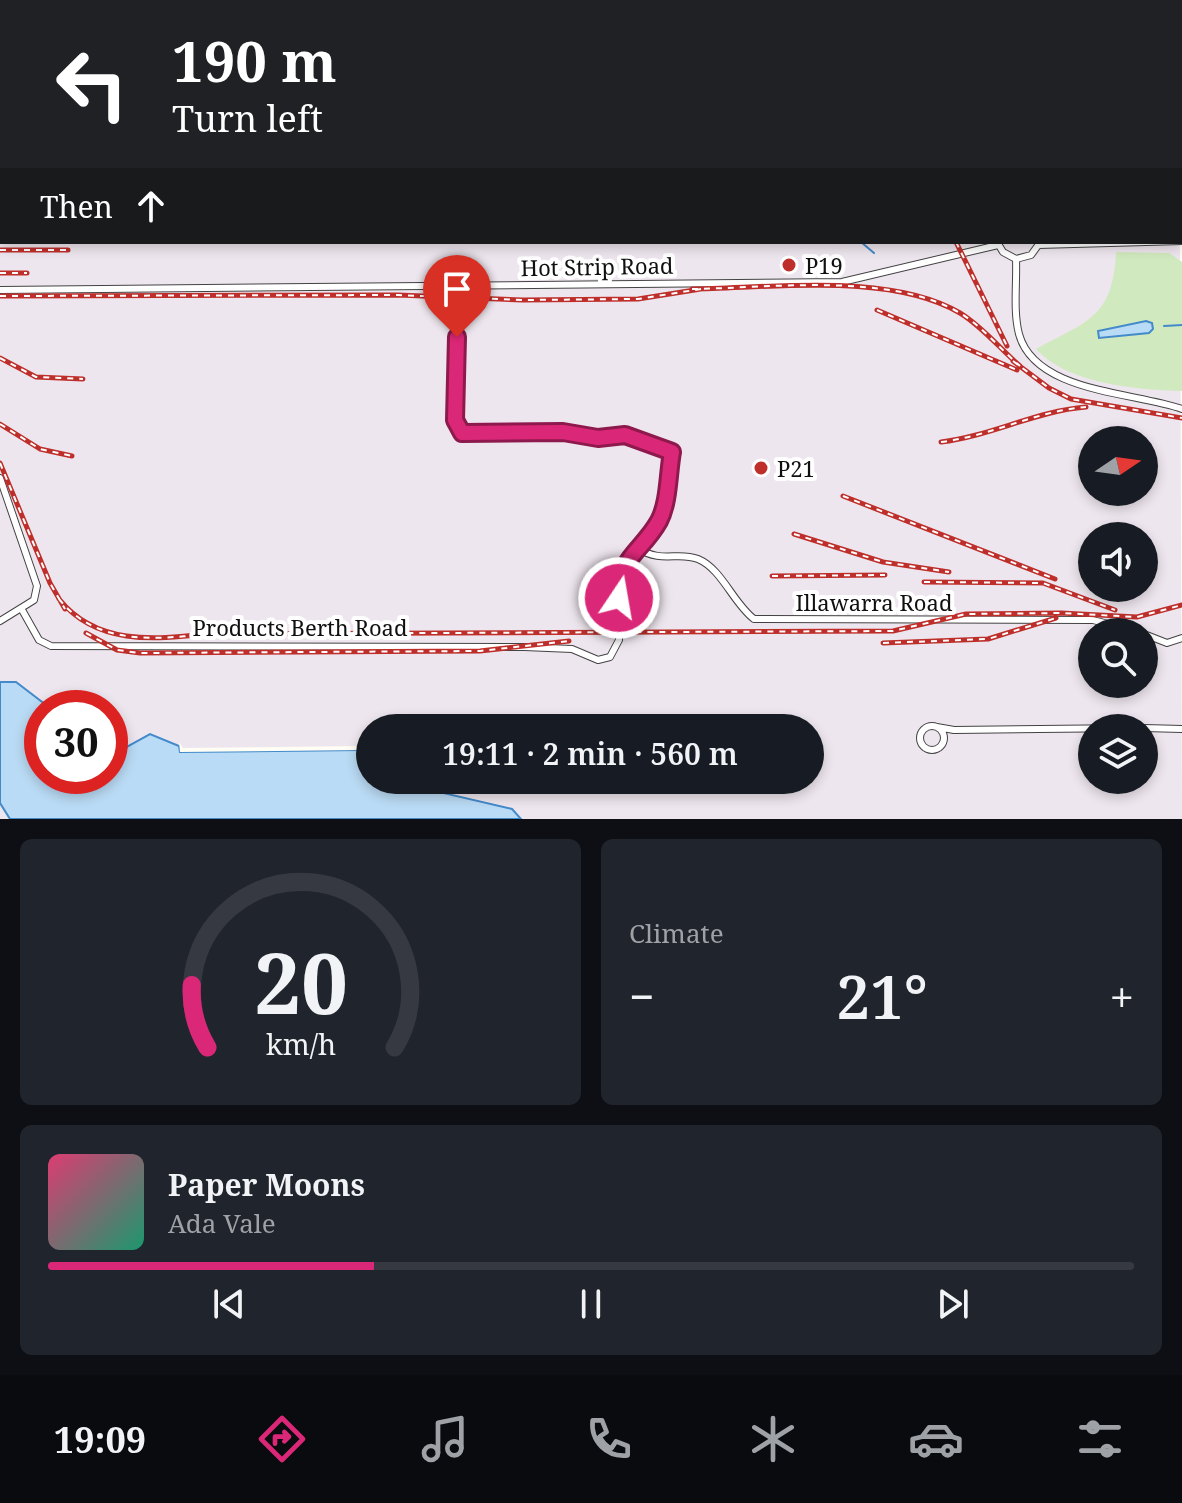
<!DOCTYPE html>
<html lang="en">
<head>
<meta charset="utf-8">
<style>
	:root { --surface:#171b24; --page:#20242c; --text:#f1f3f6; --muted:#9ea1a6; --line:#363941; --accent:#db2777 }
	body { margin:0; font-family:"Noto Serif",serif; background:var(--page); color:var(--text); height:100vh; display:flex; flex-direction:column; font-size:30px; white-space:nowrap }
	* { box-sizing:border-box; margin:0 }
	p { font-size:26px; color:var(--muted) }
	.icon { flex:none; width:44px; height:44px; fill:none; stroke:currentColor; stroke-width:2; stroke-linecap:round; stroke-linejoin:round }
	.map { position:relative; height:819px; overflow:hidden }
	.side { display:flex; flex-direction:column; gap:20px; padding:20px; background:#0d0f14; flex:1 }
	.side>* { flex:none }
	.hud { position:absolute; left:0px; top:0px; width:1182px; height:244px; box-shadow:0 4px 12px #0003; background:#202124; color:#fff; overflow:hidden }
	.needle { width:52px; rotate:77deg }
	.buttons { position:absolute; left:1078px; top:426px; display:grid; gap:16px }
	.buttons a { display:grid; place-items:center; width:80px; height:80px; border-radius:50%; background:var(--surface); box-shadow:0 4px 12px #0003; font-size:40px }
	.speed { position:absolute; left:24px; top:690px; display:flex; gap:16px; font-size:40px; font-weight:700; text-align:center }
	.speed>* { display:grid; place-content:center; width:104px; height:104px; border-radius:50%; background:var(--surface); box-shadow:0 4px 12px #0003; line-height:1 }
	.speed .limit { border:12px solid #d22; background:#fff; color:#111 }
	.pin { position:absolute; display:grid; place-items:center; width:68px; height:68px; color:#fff; margin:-82px -34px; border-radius:50% 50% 50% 0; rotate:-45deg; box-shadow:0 0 8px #0007 }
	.pin .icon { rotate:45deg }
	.me { position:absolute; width:88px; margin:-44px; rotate:12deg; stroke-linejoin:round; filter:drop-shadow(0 0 6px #0008) }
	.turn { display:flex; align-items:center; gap:28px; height:168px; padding:0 40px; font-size:36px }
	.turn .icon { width:104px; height:104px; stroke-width:2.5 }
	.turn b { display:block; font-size:56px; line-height:68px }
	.then { display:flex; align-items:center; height:76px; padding:0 40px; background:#0003; gap:16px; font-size:30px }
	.big { font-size:60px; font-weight:600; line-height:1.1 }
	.side .card { flex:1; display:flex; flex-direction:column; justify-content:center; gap:12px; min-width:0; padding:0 28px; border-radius:12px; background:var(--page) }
	.side .dial { align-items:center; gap:0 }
	.dial svg { height:208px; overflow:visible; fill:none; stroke:var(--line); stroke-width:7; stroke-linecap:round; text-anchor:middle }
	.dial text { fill:var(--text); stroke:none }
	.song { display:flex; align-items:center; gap:24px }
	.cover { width:96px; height:96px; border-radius:12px; background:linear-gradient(135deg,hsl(340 70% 55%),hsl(160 70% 35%)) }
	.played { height:8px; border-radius:4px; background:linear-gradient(90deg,var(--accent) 30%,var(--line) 30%) }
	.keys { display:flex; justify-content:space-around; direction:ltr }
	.heat { display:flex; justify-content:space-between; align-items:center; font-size:44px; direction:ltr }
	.side .tiles { flex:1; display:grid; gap:20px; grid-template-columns:1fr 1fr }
	.card:last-child { grid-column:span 2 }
	.trip { position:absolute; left:356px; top:714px; width:468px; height:80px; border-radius:40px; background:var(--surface); box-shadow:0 4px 12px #0003; font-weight:600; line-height:80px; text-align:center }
	.menu { display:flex; height:128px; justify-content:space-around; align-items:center; background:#090b0e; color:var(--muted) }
	.menu .icon { width:56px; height:56px }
	.menu .selected { color:var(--accent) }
	.menu b { font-size:36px; color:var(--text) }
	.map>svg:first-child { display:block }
	.industrial { fill:#eee6ee; fill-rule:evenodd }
	.green { fill:#d1e9be }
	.water { fill:#badbf5; stroke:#438aca; stroke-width:2 }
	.pier { fill:#fffdf4 }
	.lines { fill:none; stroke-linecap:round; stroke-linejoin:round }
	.stream { stroke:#438aca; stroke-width:2 }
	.minor-casing { stroke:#434343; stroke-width:8 }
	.major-casing { stroke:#212121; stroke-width:10 }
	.minor { stroke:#fff; stroke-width:6 }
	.major { stroke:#f4dd6f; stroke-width:8 }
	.rail-casing { stroke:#be2f2b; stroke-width:5 }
	.rail { stroke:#fff; stroke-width:2; stroke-dasharray:6; stroke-linecap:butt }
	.route-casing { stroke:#8e194d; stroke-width:20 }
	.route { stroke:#db2777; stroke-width:14 }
	.poi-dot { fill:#be2f2b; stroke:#fff; stroke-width:3 }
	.labels { text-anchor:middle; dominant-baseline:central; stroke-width:8; stroke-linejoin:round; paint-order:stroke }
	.poi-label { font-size:22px; fill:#101010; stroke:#fff; text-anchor:start }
	.street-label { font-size:22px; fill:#101010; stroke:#fff }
</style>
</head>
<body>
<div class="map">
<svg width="1182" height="819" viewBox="0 0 1182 819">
	<rect width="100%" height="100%" fill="#fffdf4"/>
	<!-- industrial -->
	<path class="industrial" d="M 0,0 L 1053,0 L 2,2 L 2,242 L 1180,242 L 1180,236 L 1182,819 L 448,819 L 444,780 L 810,780 L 810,728 L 370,728 L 370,773 L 230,819 L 0,819 ZM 1092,440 L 1144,440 L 1144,492 L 1092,492 ZM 1092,536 L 1144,536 L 1144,588 L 1092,588 ZM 1092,632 L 1144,632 L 1144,684 L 1092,684 ZM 42,708 L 110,708 L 110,776 L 42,776 ZM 1092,728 L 1144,728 L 1144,780 L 1092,780 Z"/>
	<!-- green -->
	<path class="green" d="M 658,0 L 1057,0 L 1058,2 L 658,2 Z
		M 1089,0 L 1182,0 L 1182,42 L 1180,2 Z
		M 1116,252 L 1169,253 L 1182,262 L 1182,391 C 1138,390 1067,384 1036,349 C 1088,321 1113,317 1116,252 Z"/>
	<!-- water -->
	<path class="water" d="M 1146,321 L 1152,323 L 1153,329 L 1149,333 L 1099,338 L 1098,331 Z
		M 0,682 L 16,682 L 50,708 L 42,708 L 42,776 L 110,776 L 110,756 L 150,734 L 179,746 L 180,752 L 362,750 L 370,747 L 370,780 L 438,780 L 439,792 L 512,809 L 521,819 L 10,819 L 0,803 Z"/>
	<!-- pier -->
	<path class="pier" d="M 179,742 L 183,748 L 362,746 L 362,750 L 180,752 Z"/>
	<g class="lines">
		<!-- stream -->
		<path class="stream" d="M 0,57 L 2,57
			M 861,242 L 874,253
			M 1164,326 L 1182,325"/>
		<defs>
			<path id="minor" d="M 0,93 L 2,93
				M 1180,229 L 1182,228
				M 997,242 L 1003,252 L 1016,259 L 1031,255 L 1039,244
				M 1038,245 L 1182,241
				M 1016,259 C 1017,283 1013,311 1019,334 C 1035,393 1135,392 1182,409
				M 0,290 L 842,282 L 998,245
				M 0,478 L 37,586 L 34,600 L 0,621
				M 637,548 C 663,564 677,551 698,559 C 722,569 733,603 754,619 L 1093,620 L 1139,632
				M 21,608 L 39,640 L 51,646 L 524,647 L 572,649 L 598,660 L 610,657 L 619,640 L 619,576 L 627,561 L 658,522 L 672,452 L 625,435 L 598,438 L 563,432 L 462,433 L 455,420 L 457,286
				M 1144,634 L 1167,643 L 1182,638
				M920 738a12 12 0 1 1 24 0a12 12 0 1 1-24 0Z
				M 937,727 L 954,730 L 1134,728
				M 1144,728 L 1182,729"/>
			<path id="major" d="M 1068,0 L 1069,2
				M 1082,0 L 1083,2
				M 1180,184 L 1182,188
				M 1180,213 L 1182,217"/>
		</defs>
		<!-- minor casing -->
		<use href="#minor" class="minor-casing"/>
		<!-- major casing -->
		<use href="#major" class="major-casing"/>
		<!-- minor -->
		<use href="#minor" class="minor"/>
		<!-- major -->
		<use href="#major" class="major"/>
		<defs>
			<path id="rail" d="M 297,0 L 322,2
				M 338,0 L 363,2
				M 436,0 L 461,2
				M 81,2 L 86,0
				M 134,2 L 145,0
				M 796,2 L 808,0
				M 0,41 L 2,40
				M 1180,70 L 1182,71
				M 0,80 L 2,79
				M 0,135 L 2,134
				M 0,174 L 2,174
				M 956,242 L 1007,346
				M 0,250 L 68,250
				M 0,273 L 27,273
				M 692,289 C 772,288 890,272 960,313 C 983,327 1000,349 1020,366
				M 0,296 L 398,295 L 523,300 L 638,299 L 701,289
				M 877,310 L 1017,370
				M 0,358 L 36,377 L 83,379
				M 1013,361 L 1049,388 L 1071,399 L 1182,418
				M 0,424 L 40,449 L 72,456
				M 941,442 C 991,436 1036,411 1086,407
				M 0,463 L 50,583 L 65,609
				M 843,496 L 1055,579
				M 794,534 L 883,562 L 949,572
				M 772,576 L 885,575
				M 924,582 L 1043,583 L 1115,610
				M 59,599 C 96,645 153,640 206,634 L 893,631 L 966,614 L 1061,613 L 1137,617 L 1182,605
				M 86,633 L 117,650 L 140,653 L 480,651 L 569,641
				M 883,643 L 988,639 L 1056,618"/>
		</defs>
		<!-- rail casing -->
		<use href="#rail" class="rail-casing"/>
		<!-- rail -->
		<use href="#rail" class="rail"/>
	</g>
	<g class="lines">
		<defs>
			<path id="route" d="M 457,337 L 455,420 L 462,433 L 563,432 L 598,438 L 625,435 L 672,452 C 668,474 669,502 659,521 C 641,553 619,555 619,598"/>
		</defs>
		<!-- route casing -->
		<use href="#route" class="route-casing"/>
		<!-- route -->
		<use href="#route" class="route"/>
	</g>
	<!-- markers -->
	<g class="poi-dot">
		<circle cx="789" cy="265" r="8"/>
		<circle cx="761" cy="468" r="8"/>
	</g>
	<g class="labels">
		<!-- poi labels -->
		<g class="poi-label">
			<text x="805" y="265">P19</text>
			<text x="777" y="468">P21</text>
		</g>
		<!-- street labels -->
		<g class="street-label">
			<text transform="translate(597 266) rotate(-1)">Hot Strip Road</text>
			<text x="874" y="602">Illawarra Road</text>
			<text x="300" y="627">Products Berth Road</text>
		</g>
	</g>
</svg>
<div class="buttons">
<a><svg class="needle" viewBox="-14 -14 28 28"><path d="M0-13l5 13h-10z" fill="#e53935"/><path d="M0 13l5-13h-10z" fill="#9ea1a6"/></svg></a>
<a><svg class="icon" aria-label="sound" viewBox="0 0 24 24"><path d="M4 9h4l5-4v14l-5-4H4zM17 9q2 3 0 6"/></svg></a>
<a><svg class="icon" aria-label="search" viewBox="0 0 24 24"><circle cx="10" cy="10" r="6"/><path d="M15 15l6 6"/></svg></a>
<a><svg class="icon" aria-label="layers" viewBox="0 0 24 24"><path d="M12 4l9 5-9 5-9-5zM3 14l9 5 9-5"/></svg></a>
</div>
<div class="speed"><div class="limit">30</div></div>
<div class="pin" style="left:457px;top:337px;background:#d93025"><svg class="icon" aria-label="arrive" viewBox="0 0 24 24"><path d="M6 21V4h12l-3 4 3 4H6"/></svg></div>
<svg class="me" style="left:619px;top:598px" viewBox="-20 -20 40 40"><circle r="17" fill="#db2777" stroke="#fff" stroke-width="3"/><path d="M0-11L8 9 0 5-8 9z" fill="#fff"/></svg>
<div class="trip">19:11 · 2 min · 560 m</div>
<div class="hud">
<div class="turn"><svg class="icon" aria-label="left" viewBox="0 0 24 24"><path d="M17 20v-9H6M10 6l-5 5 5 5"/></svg><div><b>190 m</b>Turn left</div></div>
<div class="then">Then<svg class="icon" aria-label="ahead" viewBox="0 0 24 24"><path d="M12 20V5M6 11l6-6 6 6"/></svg></div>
</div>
</div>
<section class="side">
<div class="tiles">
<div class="card dial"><svg viewBox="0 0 100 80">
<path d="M14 69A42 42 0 1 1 86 69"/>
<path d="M14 69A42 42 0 0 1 8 45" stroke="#db2777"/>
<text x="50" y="56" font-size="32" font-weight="700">20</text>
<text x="50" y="72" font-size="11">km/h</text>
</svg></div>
<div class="card"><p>Climate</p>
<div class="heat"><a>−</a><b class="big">21°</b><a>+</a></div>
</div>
<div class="card">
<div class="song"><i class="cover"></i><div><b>Paper Moons</b><p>Ada Vale</p></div></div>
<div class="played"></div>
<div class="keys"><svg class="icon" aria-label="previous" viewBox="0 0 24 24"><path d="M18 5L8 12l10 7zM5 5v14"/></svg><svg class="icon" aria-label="pause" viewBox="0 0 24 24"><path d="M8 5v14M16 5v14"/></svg><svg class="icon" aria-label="next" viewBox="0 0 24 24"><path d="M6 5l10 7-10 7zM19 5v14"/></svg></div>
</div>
</div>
</section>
<nav class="menu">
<b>19:09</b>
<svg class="icon selected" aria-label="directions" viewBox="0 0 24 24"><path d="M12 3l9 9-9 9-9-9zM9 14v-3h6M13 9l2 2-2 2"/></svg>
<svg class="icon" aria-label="music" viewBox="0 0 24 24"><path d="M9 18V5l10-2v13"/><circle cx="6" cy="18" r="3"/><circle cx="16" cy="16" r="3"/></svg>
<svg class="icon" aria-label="phone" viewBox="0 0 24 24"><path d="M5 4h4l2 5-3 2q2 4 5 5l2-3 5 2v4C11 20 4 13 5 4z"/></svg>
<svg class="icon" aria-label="climate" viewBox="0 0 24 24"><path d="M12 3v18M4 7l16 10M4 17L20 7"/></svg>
<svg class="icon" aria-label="car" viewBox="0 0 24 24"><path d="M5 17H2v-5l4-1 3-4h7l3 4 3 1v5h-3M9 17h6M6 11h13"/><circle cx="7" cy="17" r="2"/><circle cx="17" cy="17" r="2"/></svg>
<svg class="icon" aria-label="filters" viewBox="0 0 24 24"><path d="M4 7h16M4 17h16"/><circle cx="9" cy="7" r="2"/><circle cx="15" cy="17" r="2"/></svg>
</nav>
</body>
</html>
